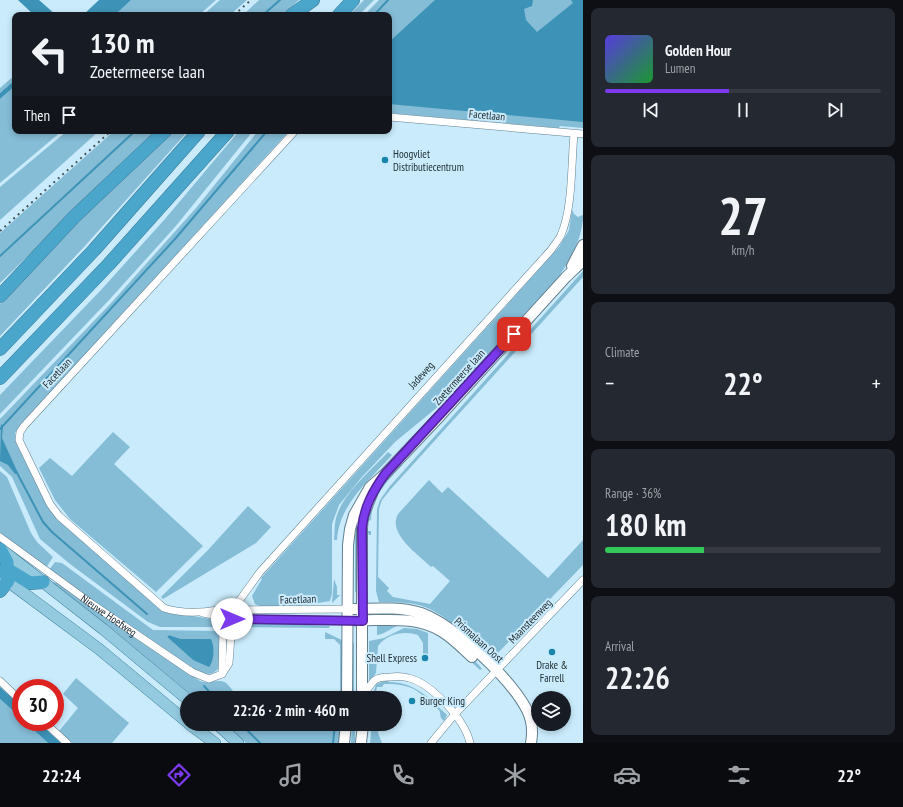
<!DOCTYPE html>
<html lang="en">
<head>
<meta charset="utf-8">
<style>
	:root { --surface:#171b24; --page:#242831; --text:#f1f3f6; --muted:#9ea1a6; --line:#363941; --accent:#7c3aed }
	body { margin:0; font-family:"PT Sans Narrow",sans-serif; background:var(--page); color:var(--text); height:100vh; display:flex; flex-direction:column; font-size:15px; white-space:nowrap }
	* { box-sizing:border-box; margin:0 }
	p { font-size:13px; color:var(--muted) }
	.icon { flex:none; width:22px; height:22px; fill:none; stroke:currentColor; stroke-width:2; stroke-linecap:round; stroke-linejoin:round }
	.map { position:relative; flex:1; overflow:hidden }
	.sheet { display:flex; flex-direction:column; gap:8px; padding:8px; background:#0d0f14; width:320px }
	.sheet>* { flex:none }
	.top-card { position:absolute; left:12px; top:12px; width:380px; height:122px; border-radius:8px; box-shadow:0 2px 6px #0003; background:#171b24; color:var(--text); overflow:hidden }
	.buttons { position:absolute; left:531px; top:691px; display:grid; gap:8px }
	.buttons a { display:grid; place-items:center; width:40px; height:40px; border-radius:50%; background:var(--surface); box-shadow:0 2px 6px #0003; font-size:20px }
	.speed { position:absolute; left:12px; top:679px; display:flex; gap:8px; font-size:20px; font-weight:700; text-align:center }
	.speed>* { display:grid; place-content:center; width:52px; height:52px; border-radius:50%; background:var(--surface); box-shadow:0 2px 6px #0003; line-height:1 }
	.speed .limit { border:6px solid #d22; background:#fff; color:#111 }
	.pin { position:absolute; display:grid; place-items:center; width:34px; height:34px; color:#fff; margin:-17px; border-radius:8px; box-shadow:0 2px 6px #0006 }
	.me { position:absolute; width:44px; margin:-22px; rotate:90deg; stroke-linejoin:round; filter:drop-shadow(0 0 3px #0008) }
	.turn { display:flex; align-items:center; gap:14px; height:84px; padding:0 12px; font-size:18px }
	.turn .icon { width:52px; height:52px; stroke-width:2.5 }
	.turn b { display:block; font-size:28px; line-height:34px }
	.then { display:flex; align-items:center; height:38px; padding:0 12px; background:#0003; gap:8px; font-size:15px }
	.big { font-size:30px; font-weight:700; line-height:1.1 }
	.sheet .tile { flex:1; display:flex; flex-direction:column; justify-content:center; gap:6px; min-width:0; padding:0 14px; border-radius:8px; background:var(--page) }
	.sheet .dial { align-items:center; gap:0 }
	.dial b { font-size:52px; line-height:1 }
	.song { display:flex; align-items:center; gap:12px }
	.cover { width:48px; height:48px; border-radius:6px; background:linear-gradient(135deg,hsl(250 70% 55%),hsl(130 70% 35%)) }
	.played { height:4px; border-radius:2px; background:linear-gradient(90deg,var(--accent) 45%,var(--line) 45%) }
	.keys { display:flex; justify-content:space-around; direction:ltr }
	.heat { display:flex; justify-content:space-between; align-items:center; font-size:22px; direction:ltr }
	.charge { height:6px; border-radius:3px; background:linear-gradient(90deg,#34c759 36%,var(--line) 0) }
	.trip { position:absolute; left:180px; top:691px; width:222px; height:40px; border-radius:20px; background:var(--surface); box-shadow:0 2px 6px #0003; font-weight:700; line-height:40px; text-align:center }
	.menu { display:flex; height:64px; justify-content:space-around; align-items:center; background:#090b0e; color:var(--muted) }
	.menu .icon { width:28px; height:28px }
	.menu .current { color:var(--accent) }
	.menu b { font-size:18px; color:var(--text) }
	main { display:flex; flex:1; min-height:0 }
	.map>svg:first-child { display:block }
	.green { fill:#85bcd6; fill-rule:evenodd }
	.water { fill:#3d93b7 }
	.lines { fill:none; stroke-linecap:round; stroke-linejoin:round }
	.stream { stroke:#3d93b7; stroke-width:2 }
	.street-casing { stroke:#628190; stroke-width:8 }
	.secondary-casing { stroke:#628190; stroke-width:12 }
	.primary-casing { stroke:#3d7c97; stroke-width:12 }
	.highway-casing { stroke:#3d7c97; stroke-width:14 }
	.street { stroke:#fff; stroke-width:7 }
	.secondary { stroke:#fff; stroke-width:10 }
	.primary { stroke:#93cae0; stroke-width:11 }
	.highway { stroke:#4ba6cc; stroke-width:13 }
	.rail { stroke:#46575f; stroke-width:2; stroke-dasharray:2 4; stroke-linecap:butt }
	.route-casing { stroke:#51269a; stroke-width:10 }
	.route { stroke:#7c3aed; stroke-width:7 }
	.poi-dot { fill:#1985ad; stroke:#c9ebfb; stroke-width:1.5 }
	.labels { text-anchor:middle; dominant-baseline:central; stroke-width:4; stroke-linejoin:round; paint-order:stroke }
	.street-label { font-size:11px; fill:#222f35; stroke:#c9ebfb }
	.poi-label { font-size:11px; fill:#222f35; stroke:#c9ebfb; text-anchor:start }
</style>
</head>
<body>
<main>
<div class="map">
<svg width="583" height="743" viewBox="0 0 583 743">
	<rect width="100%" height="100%" fill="#c9ebfb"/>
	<!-- green -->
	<path class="green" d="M 131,0 L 216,0 L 199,15 L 115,15 Z
		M 220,0 L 247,0 L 230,15 L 203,15 Z
		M 259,0 L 299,0 L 283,15 L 243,15 Z
		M 364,0 L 374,0 L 359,15 L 349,15 Z
		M 379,0 L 583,0 L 583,128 L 560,126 L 559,128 L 389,113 L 389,15 L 364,15 Z
		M 15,75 L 15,80 L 0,93 L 0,88 Z
		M 15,86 L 15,131 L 62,131 L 0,183 L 0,99 Z
		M 67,131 L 99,131 L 0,220 L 0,187 Z
		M 114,131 L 157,131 L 0,283 L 0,233 Z
		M 168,131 L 188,131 L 84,247 L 0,336 L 0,304 L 45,254 Z
		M 239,131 L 253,131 L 175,227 L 110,299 L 0,414 L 0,395 L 101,290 L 165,219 Z
		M 258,131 L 289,131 L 19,427 L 15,433 L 16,443 L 47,505 L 56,518 L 161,610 C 176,619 213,612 220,627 L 160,627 L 148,622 L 70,564 L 40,539 L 12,477 L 0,466 L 0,419 L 112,302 L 196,208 Z
		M 572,210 L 574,214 L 578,217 L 583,215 C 583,236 571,259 559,276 L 446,400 L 395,442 L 361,478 L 339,505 L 332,524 L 332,593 L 330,601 C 315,604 266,611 255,604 L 252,596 L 262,579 L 261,578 L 559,247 L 569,230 Z
		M 583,271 L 583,277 L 390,490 L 382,500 L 379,509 L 378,577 L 389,588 L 387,591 L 393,597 L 430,604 L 450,581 L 433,566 L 431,567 C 419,555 387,534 398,514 L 429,480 L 442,493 L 448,487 L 548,578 L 583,540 L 583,565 L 493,658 L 488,657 C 466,639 448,613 419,605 C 406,602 392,602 379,602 L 376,591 L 377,509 L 380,500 L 390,486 Z
		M 113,432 L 130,447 L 114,464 L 203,546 L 156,592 L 70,519 L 55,500 L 39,468 L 50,458 L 72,476 Z
		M 388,452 L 392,455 C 369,481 339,504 337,540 L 334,540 C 335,532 334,523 337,515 C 344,493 372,469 388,452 Z
		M 401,464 L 402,465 C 387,482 372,496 371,520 L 368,521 L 368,531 L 371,531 L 371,535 L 369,535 C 358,512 386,479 401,464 Z
		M 0,471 L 7,477 L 31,533 L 37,542 L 53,557 L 46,568 L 0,533 Z
		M 248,506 L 271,527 L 256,543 L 163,599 L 161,597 L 208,550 Z
		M 360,513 L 357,591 L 355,592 L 355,535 Z
		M 55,562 L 62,563 L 153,630 L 220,631 L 220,666 C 211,681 197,671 186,665 L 49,570 ZM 169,635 L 181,639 L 211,639 L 193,660 L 167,637 Z
		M 334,579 L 337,587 L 337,595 L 340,595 L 332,603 Z
		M 52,582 L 57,583 L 200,681 C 208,685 219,678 226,683 C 230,686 234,693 238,698 L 195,698 L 101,620 Z
		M 242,622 L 330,626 L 329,628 L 235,627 Z
		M 383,622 C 420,622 438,626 464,652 C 470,657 477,662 482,669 L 480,670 C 459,650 435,620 403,624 C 393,626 386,634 377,635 L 377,624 Z
		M 404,628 L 417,629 L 428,633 L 428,654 L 423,654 L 423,643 L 418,635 C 405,630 386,634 378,646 L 376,673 L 369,682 L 369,641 L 384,638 Z
		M 325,632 L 344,641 L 343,698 L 336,698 L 340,693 L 340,645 L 334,639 L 325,639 Z
		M 352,643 L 354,643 L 354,698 L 352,698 Z
		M 76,678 L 129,723 L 112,743 L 72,743 L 59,731 L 78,708 L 63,694 Z
		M 388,680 L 389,682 C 415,682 429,698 447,715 L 444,721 C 438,716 442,716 439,710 C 436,707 432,705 429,702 C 416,686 403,684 384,684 L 382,687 L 377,687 L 375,698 L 372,698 L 376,684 Z
		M 0,699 L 21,718 L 21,722 L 25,722 L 48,743 L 0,743 Z
		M 226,724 L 341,724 L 339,743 L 246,743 Z
		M 352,724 L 355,724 L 355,743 L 351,743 Z
		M 372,724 L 380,724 L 378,733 L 382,743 L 370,743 Z"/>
	<!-- water -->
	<path class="water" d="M 18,0 L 39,0 L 56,15 L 34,15 Z
		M 99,0 L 131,0 L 115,15 L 83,15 Z
		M 435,0 L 533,0 L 532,6 L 524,9 L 526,20 L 537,32 L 573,3 L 571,0 L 583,0 L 583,122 L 389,104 L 389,42 Z
		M 15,80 L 15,86 L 0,99 L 0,93 Z
		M 1,424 L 3,426 L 2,438 L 18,473 L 15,474 L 8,465 L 0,461 Z
		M 169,635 L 181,639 L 211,639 C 215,647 214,661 209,667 L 193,660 L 167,637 Z
		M 0,687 L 21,706 L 21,718 L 0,699 Z
		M 25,722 L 38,722 L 61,743 L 48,743 Z"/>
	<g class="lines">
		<!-- stream -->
		<path class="stream" d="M 263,15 L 280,0
			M 374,15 L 388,0
			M 0,256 L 135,131
			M 0,429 L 175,239 L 267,131
			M 16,471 L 43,522 L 52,532 L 147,614
			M 204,686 L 215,698
			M 241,724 L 260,743
			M 333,743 L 335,724"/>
		<defs>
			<g id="street">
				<path d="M 389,117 L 583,134"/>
				<path d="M 295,131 L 24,426 L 20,432 L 19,440 L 50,504 L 59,516 L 164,608 C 182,614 200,613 218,610 L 348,609"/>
				<path id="s1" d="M 0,537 L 92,604 L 192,672 L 209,679 L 222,674 L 229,663 L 233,610"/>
				<path d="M 203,613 L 232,619 L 348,620"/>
				<path d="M 222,674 L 223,629 L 226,619 L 260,572 L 551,250 C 554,245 559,240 561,235 C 573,207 571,165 574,134"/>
				<path d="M 0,681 L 21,701"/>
				<path d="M 362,697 C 366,692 370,684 375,680 C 379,677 386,677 390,677 C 397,676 402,676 409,678 C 432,684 465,720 470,743"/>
				<path d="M 44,722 L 67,743"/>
				<path d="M 431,743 L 455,714 L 583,580"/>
			</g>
			<path id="secondary" d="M 572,266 L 583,245
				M 348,609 C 371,609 398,606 421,613 C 454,625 511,679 527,710 C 532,720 533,732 531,743
				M 348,620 C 379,622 413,614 441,631 C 453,638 462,648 472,657
				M 347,698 L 348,545 L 350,529 L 354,515 L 370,487 L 385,474 L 440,416 L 566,277 L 583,261
				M 362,698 L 362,528 L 363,516 L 372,494
				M 344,743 L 346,724
				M 361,743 L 363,724"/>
			<path id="primary" d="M 2,550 L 103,629 L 187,699
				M 2,577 L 99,649 L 187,722
				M 189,724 L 215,743
				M 217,724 L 238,743"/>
			<path id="highway" d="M 292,15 L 313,0
				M 339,15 L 353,0
				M 0,296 L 74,217 L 165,131
				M 0,349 L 94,250 L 199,131
				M 0,378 L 109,264 L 228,131
				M 0,549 L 7,562 L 8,581 L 0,591
				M 0,572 L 12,572 L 30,583 L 43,582"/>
		</defs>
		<!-- street casing -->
		<use href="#street" class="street-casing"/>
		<!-- secondary casing -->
		<use href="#secondary" class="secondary-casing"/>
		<!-- primary casing -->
		<use href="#primary" class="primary-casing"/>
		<!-- highway casing -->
		<use href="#highway" class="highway-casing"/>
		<!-- street -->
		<use href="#street" class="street"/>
		<!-- secondary -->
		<use href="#secondary" class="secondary"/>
		<!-- primary -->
		<use href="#primary" class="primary"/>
		<!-- highway -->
		<use href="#highway" class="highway"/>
		<!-- rail -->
		<path class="rail" d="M 234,15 L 251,0
			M 0,231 L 111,131"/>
	</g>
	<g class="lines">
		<defs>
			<path id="route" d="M 232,619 L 363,621 L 362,528 C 364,507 373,491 385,474 L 514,334"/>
		</defs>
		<!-- route casing -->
		<use href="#route" class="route-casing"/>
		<!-- route -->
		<use href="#route" class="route"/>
	</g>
	<!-- markers -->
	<g class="poi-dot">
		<circle cx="385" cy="160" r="4"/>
		<circle cx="552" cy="652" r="4"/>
		<circle cx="425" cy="658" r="4"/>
		<circle cx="412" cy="701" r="4"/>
	</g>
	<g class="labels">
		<!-- street labels -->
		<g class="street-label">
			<text transform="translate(487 115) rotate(5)">Facetlaan</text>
			<text transform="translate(57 373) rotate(-47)">Facetlaan</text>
			<text transform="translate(421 375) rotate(-48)">Jadeweg</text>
			<text transform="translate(459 377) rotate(-48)">Zoetermeerse laan</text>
			<text transform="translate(298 599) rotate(-2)">Facetlaan</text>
			<text stroke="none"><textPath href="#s1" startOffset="134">Nieuwe Hoefweg</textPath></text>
			<text transform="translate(530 621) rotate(-46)">Maansteenweg</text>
			<text transform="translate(479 640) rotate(42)">Prismalaan Oost</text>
		</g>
		<!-- poi labels -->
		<g class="poi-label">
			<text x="393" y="154">Hoogvliet<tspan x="393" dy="13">Distributiecentrum</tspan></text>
			<text x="417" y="658" text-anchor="end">Shell Express</text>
			<text x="552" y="665" text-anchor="middle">Drake &amp;<tspan x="552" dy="13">Farrell</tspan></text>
			<text x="420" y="701">Burger King</text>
		</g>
	</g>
</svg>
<div class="buttons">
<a><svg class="icon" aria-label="layers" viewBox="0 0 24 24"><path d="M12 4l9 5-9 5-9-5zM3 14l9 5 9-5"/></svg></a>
</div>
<div class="speed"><div class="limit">30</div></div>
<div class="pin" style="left:514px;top:334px;background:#d93025"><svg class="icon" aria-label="arrive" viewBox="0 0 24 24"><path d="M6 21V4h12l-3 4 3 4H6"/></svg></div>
<svg class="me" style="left:232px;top:619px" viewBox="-20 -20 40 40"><circle r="19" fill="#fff"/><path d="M0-13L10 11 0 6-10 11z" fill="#7c3aed"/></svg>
<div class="trip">22:26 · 2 min · 460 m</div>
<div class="top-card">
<div class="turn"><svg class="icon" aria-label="left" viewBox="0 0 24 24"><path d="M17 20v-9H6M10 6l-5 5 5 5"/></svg><div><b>130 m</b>Zoetermeerse laan</div></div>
<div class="then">Then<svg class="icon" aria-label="arrive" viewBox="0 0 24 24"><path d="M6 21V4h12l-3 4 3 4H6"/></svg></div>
</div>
</div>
<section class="sheet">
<div class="tile">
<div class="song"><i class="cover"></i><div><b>Golden Hour</b><p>Lumen</p></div></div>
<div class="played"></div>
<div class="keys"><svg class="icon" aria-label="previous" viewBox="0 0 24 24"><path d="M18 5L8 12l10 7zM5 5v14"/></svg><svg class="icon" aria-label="pause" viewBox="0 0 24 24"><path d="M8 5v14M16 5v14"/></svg><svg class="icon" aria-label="next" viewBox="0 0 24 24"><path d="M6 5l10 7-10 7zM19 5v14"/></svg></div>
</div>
<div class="tile dial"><b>27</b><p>km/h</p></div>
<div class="tile"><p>Climate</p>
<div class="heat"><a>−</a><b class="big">22°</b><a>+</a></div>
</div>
<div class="tile"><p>Range · 36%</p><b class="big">180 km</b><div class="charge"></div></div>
<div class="tile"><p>Arrival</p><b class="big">22:26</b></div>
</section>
</main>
<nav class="menu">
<b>22:24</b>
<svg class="icon current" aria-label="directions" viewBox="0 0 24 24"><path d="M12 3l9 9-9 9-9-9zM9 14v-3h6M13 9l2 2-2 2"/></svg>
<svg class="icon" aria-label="music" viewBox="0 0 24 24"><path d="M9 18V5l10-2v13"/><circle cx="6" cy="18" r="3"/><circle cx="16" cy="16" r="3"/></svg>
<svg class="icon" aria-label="phone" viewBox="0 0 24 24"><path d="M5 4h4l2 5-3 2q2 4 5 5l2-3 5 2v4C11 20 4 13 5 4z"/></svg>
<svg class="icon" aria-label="climate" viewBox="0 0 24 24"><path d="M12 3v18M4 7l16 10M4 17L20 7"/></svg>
<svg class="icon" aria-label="car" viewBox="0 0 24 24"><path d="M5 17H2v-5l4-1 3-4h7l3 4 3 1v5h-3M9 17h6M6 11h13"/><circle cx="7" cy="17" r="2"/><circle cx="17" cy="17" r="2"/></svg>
<svg class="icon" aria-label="filters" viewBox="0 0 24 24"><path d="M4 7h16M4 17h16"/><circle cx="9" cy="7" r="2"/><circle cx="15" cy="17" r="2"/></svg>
<b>22°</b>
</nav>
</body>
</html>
